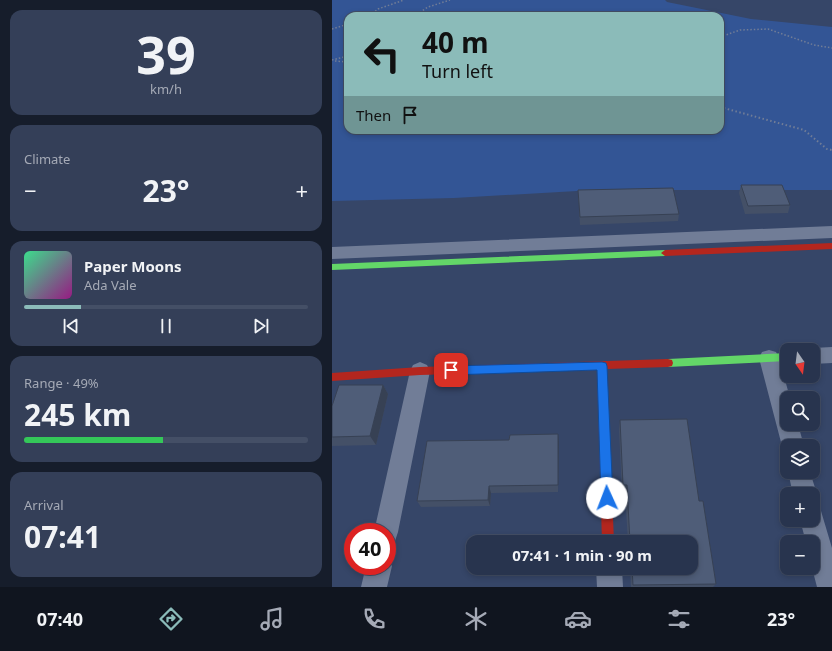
<!DOCTYPE html>
<html lang="en">
<head>
<meta charset="utf-8">
<style>
	:root { --surface:#28344e; --page:#343f58; --text:#f1f3f6; --muted:#a5aab6; --line:#444f66; --accent:#8bbbb9 }
	body { margin:0; font-family:"Noto Sans",sans-serif; background:var(--page); color:var(--text); height:100vh; display:flex; flex-direction:column; font-size:15px; white-space:nowrap }
	* { box-sizing:border-box; margin:0 }
	p { font-size:13px; color:var(--muted) }
	.icon { flex:none; width:22px; height:22px; fill:none; stroke:currentColor; stroke-width:2; stroke-linecap:round; stroke-linejoin:round }
	.map { position:relative; flex:1; overflow:hidden }
	.drawer { display:flex; flex-direction:column; gap:10px; padding:10px; background:#161d2b; width:332px }
	.drawer>* { flex:none }
	.top-card { position:absolute; left:12px; top:12px; width:380px; height:122px; border-radius:12px; box-shadow:0 2px 6px #0003,0 0 0 1px var(--line); background:#8bbbb9; color:#111; overflow:hidden }
	.needle { width:26px; rotate:166deg }
	.controls { position:absolute; left:448px; top:343px; display:grid; gap:8px }
	.controls a { display:grid; place-items:center; width:40px; height:40px; border-radius:8px; background:var(--surface); box-shadow:0 2px 6px #0003,0 0 0 1px var(--line); font-size:20px }
	.speed { position:absolute; left:12px; top:523px; display:flex; gap:8px; font-size:20px; font-weight:700; text-align:center }
	.speed>* { display:grid; place-content:center; width:52px; height:52px; border-radius:50%; background:var(--surface); box-shadow:0 2px 6px #0003,0 0 0 1px var(--line); line-height:1 }
	.speed .limit { border:6px solid #d22; background:#fff; color:#111 }
	.pin { position:absolute; display:grid; place-items:center; width:34px; height:34px; color:#fff; margin:-17px; border-radius:8px; box-shadow:0 2px 6px #0006 }
	.me { position:absolute; width:44px; margin:-22px; rotate:358deg; stroke-linejoin:round; filter:drop-shadow(0 0 3px #0008) }
	.turn { display:flex; align-items:center; gap:14px; height:84px; padding:0 12px; font-size:18px }
	.turn .icon { width:52px; height:52px; stroke-width:2.5 }
	.turn b { display:block; font-size:28px; line-height:34px }
	.then { display:flex; align-items:center; height:38px; padding:0 12px; background:#0003; gap:8px; font-size:15px }
	.big { font-size:30px; font-weight:700; line-height:1.1 }
	.drawer .tile { flex:1; display:flex; flex-direction:column; justify-content:center; gap:6px; min-width:0; padding:0 14px; border-radius:12px; background:var(--page) }
	.drawer .dial { align-items:center; gap:0 }
	.dial b { font-size:52px; line-height:1 }
	.song { display:flex; align-items:center; gap:12px }
	.cover { width:48px; height:48px; border-radius:6px; background:linear-gradient(135deg,hsl(150 70% 55%),hsl(310 70% 35%)) }
	.played { height:4px; border-radius:2px; background:linear-gradient(90deg,var(--accent) 20%,var(--line) 20%) }
	.keys { display:flex; justify-content:space-around; direction:ltr }
	.heat { display:flex; justify-content:space-between; align-items:center; font-size:22px; direction:ltr }
	.charge { height:6px; border-radius:3px; background:linear-gradient(90deg,#34c759 49%,var(--line) 0) }
	.trip { position:absolute; left:134px; top:535px; width:232px; height:40px; border-radius:12px; background:var(--surface); box-shadow:0 2px 6px #0003,0 0 0 1px var(--line); font-weight:700; line-height:40px; text-align:center }
	.dock { display:flex; height:64px; justify-content:space-around; align-items:center; background:#10151f; color:var(--muted) }
	.dock .icon { width:28px; height:28px }
	.dock .selected { color:var(--accent) }
	.dock b { font-size:18px; color:var(--text) }
	main { display:flex; flex:1; min-height:0 }
	.map>svg:first-child { display:block }
	.green { fill:#335595; fill-rule:evenodd }
	.lines { fill:none; stroke-linecap:round; stroke-linejoin:round }
	.path-far1 { stroke:#717d97; stroke-width:1.5; stroke-dasharray:1.5 2; stroke-linecap:butt }
	.path { stroke:#717d97; stroke-width:2; stroke-dasharray:1.5 2.5; stroke-linecap:butt }
	.street { fill:#717d97; fill-rule:evenodd }
	.fast { fill:#63d668; fill-rule:evenodd }
	.jam { fill:#b3261e; fill-rule:evenodd }
	.wall { fill:#445067 }
	.shaded-wall { fill:#374154 }
	.building { fill:#4f5d78; stroke:#374154 }
	.route { fill:#1a73e8; stroke:#114b97 }
</style>
</head>
<body>
<main>
<section class="drawer">
<div class="tile dial"><b>39</b><p>km/h</p></div>
<div class="tile"><p>Climate</p>
<div class="heat"><a>−</a><b class="big">23°</b><a>+</a></div>
</div>
<div class="tile">
<div class="song"><i class="cover"></i><div><b>Paper Moons</b><p>Ada Vale</p></div></div>
<div class="played"></div>
<div class="keys"><svg class="icon" aria-label="previous" viewBox="0 0 24 24"><path d="M18 5L8 12l10 7zM5 5v14"/></svg><svg class="icon" aria-label="pause" viewBox="0 0 24 24"><path d="M8 5v14M16 5v14"/></svg><svg class="icon" aria-label="next" viewBox="0 0 24 24"><path d="M6 5l10 7-10 7zM19 5v14"/></svg></div>
</div>
<div class="tile"><p>Range · 49%</p><b class="big">245 km</b><div class="charge"></div></div>
<div class="tile"><p>Arrival</p><b class="big">07:41</b></div>
</section>
<div class="map">
<svg width="500" height="587" viewBox="0 0 500 587">
	<rect width="100%" height="100%" fill="#364668"/>
	<!-- green -->
	<path class="green" d="M 0,0 L 333,0 L 335,2 L 419,19 L 500,27 L 500,190 L 262,190 L 122,198 L 0,201 ZM 16,16 L 388,16 L 388,130 L 16,130 Z"/>
	<g class="lines">
		<!-- path-far1 -->
		<path class="path-far1" d="M 38,16 L 46,9 L 72,0
			M 82,16 L 96,7 L 118,0
			M 0,29 L 16,24
			M 388,37 L 408,30 L 436,29 L 482,45 L 500,48
			M 0,60 L 16,56
			M 3,61 L 16,62"/>
		<!-- path -->
		<path class="path" d="M 388,107 L 472,130 L 495,149 L 500,150"/>
		<!-- street -->
		<path class="street" d="M 500,226 L 500,238 L 0,259 L 0,247 Z
			M 500,347 L 500,363 L 481,364 L 481,350 L 475,350 L 481,348 Z
			M 437,350 L 444,352 L 447,358 L 458,398 L 455,398 L 455,424 L 466,424 L 472,446 L 455,446 L 455,454 L 450,446 L 427,358 L 430,352 Z
			M 88,362 L 95,365 L 98,371 L 66,532 L 63,541 L 55,544 L 55,532 L 42,532 L 78,371 L 81,365 Z
			M 456,472 L 478,472 L 485,494 L 481,502 L 481,494 L 461,494 Z
			M 481,508 L 489,511 L 500,548 L 500,587 L 485,587 L 480,568 L 481,542 L 474,542 L 468,520 L 481,520 Z
			M 55,557 L 60,566 L 55,587 L 29,587 L 34,566 L 55,566 Z
			M 264,568 L 290,568 L 291,587 L 265,587 Z"/>
		<!-- fast -->
		<path class="fast" d="M 333,250 L 337,253 L 333,256 L 0,270 L 0,264 Z
			M 455,353 L 455,361 L 336,367 L 332,366 L 331,363 L 332,360 L 336,359 Z"/>
		<!-- jam -->
		<path class="jam" d="M 500,243 L 500,249 L 333,256 L 329,253 L 333,250 Z
			M 336,359 L 340,360 L 341,363 L 340,366 L 336,367 L 275,369 L 282,542 L 270,542 L 265,370 L 88,375 L 0,381 L 0,373 L 88,367 Z"/>
	</g>
	<!-- wall -->
	<path class="wall" d="M 409,185 L 458,205 L 456,213 L 413,214 L 407,193 Z
		M 246,190 L 347,214 L 346,221 L 248,225 Z
		M 51,385 L 56,394 L 44,445 L 0,446 L 0,406 Z
		M 288,420 L 367,501 L 384,584 L 381,587 L 299,587 L 298,568 L 359,568 L 359,542 L 296,542 L 293,493 L 290,493 L 287,429 Z
		M 227,442 L 226,492 L 159,493 L 158,506 L 89,507 L 85,501 Z"/>
	<!-- shaded-wall -->
	<path class="shaded-wall" d="M 51,385 L 56,394 L 44,445 L 38,436 Z
		M 226,434 L 227,442 L 226,492 Z
		M 157,486 L 159,493 L 158,506 L 156,500 Z"/>
	<!-- building -->
	<path class="building" d="M 409,185 L 450,185 L 458,205 L 416,206 Z
		M 341,188 L 347,214 L 248,217 L 246,190 Z
		M 7,385 L 51,385 L 38,436 L 0,437 L 0,406 Z
		M 355,419 L 367,501 L 371,501 L 384,584 L 301,585 L 300,568 L 359,568 L 359,542 L 298,542 L 295,485 L 291,485 L 288,420 Z
		M 226,434 L 226,485 L 157,486 L 156,500 L 85,501 L 95,441 L 177,440 L 178,435 Z"/>
	<!-- route -->
	<path class="route" d="M 270,362 L 274,363 L 275,366 L 281,498 L 279,502 L 275,504 L 271,502 L 269,498 L 265,370 L 119,375 L 115,373 L 114,370 L 115,367 L 119,366 Z"/>
</svg>
<div class="controls">
<a><svg class="needle" viewBox="-14 -14 28 28"><path d="M0-13l5 13h-10z" fill="#e53935"/><path d="M0 13l5-13h-10z" fill="#a5aab6"/></svg></a>
<a><svg class="icon" aria-label="search" viewBox="0 0 24 24"><circle cx="10" cy="10" r="6"/><path d="M15 15l6 6"/></svg></a>
<a><svg class="icon" aria-label="layers" viewBox="0 0 24 24"><path d="M12 4l9 5-9 5-9-5zM3 14l9 5 9-5"/></svg></a>
<a>+</a>
<a>−</a>
</div>
<div class="speed"><div class="limit">40</div></div>
<div class="pin" style="left:119px;top:370px;background:#d93025"><svg class="icon" aria-label="arrive" viewBox="0 0 24 24"><path d="M6 21V4h12l-3 4 3 4H6"/></svg></div>
<svg class="me" style="left:275px;top:498px" viewBox="-20 -20 40 40"><circle r="19" fill="#fff"/><path d="M0-13L10 11 0 6-10 11z" fill="#1a73e8"/></svg>
<div class="trip">07:41 · 1 min · 90 m</div>
<div class="top-card">
<div class="turn"><svg class="icon" aria-label="left" viewBox="0 0 24 24"><path d="M17 20v-9H6M10 6l-5 5 5 5"/></svg><div><b>40 m</b>Turn left</div></div>
<div class="then">Then<svg class="icon" aria-label="arrive" viewBox="0 0 24 24"><path d="M6 21V4h12l-3 4 3 4H6"/></svg></div>
</div>
</div>
</main>
<nav class="dock">
<b>07:40</b>
<svg class="icon selected" aria-label="directions" viewBox="0 0 24 24"><path d="M12 3l9 9-9 9-9-9zM9 14v-3h6M13 9l2 2-2 2"/></svg>
<svg class="icon" aria-label="music" viewBox="0 0 24 24"><path d="M9 18V5l10-2v13"/><circle cx="6" cy="18" r="3"/><circle cx="16" cy="16" r="3"/></svg>
<svg class="icon" aria-label="phone" viewBox="0 0 24 24"><path d="M5 4h4l2 5-3 2q2 4 5 5l2-3 5 2v4C11 20 4 13 5 4z"/></svg>
<svg class="icon" aria-label="climate" viewBox="0 0 24 24"><path d="M12 3v18M4 7l16 10M4 17L20 7"/></svg>
<svg class="icon" aria-label="car" viewBox="0 0 24 24"><path d="M5 17H2v-5l4-1 3-4h7l3 4 3 1v5h-3M9 17h6M6 11h13"/><circle cx="7" cy="17" r="2"/><circle cx="17" cy="17" r="2"/></svg>
<svg class="icon" aria-label="filters" viewBox="0 0 24 24"><path d="M4 7h16M4 17h16"/><circle cx="9" cy="7" r="2"/><circle cx="15" cy="17" r="2"/></svg>
<b>23°</b>
</nav>
</body>
</html>
